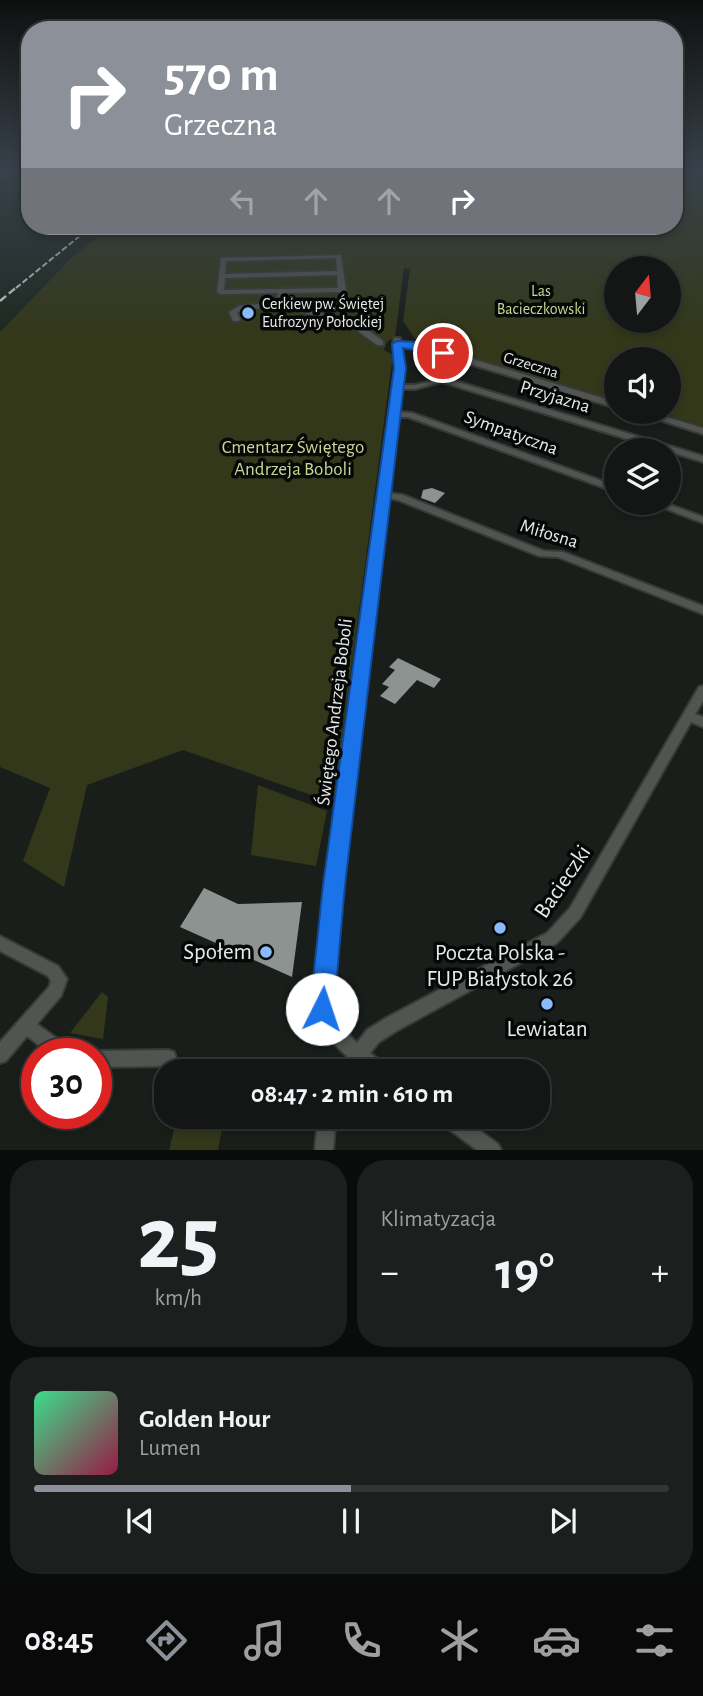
<!DOCTYPE html>
<html lang="pl">
<head>
<meta charset="utf-8">
<style>
	:root { --surface:#131614; --page:#1c1f1d; --text:#f1f3f6; --muted:#9d9fa0; --line:#323534; --accent:#8c9099 }
	body { margin:0; font-family:"Alegreya Sans",sans-serif; background:var(--page); color:var(--text); height:100vh; display:flex; flex-direction:column; font-size:26px; white-space:nowrap }
	* { box-sizing:border-box; margin:0 }
	p { font-size:23px; color:var(--muted) }
	.icon { flex:none; width:38px; height:38px; fill:none; stroke:currentColor; stroke-width:2; stroke-linecap:round; stroke-linejoin:round }
	.map { position:relative; height:1150px; overflow:hidden }
	.sheet { display:flex; flex-direction:column; gap:10px; padding:10px; background:#0a0c0b; flex:1 }
	.sheet>* { flex:none }
	.guide { position:absolute; left:21px; top:21px; width:662px; height:214px; border-radius:28px; box-shadow:0 4px 10px #0003,0 0 0 2px var(--line); background:#8c9099; color:#fff; overflow:hidden }
	.needle { width:46px; rotate:16deg }
	.tools { position:absolute; left:604px; top:256px; display:grid; gap:14px }
	.tools a { display:grid; place-items:center; width:77px; height:77px; border-radius:50%; background:var(--surface); box-shadow:0 4px 10px #0003,0 0 0 2px var(--line); font-size:35px }
	.speed { position:absolute; left:21px; top:1038px; display:flex; gap:14px; font-size:35px; font-weight:700; text-align:center }
	.speed>* { display:grid; place-content:center; width:91px; height:91px; border-radius:50%; background:var(--surface); box-shadow:0 4px 10px #0003,0 0 0 2px var(--line); line-height:1 }
	.speed .limit { border:10px solid #d22; background:#fff; color:#111 }
	.pin { position:absolute; display:grid; place-items:center; width:60px; height:60px; color:#fff; margin:-30px; border:4px solid #fff; border-radius:50%; box-shadow:0 2px 7px #0007 }
	.me { position:absolute; width:77px; margin:-38px; rotate:4deg; stroke-linejoin:round; filter:drop-shadow(0 0 5px #0008) }
	.turn { display:flex; align-items:center; gap:24px; height:147px; padding:0 28px; font-size:32px }
	.turn .icon { width:91px; height:91px; stroke-width:2.5 }
	.turn b { display:block; font-size:49px; line-height:60px }
	.lanes { display:flex; align-items:center; height:66px; padding:0 28px; background:#0003; justify-content:center; gap:35px; direction:ltr }
	.lanes .off { opacity:.35 }
	.big { font-size:52px; font-weight:700; line-height:1.1 }
	.sheet .card { flex:1; display:flex; flex-direction:column; justify-content:center; gap:10px; min-width:0; padding:0 24px; border-radius:28px; background:var(--page) }
	.sheet .dial { align-items:center; gap:0 }
	.dial b { font-size:91px; line-height:1 }
	.song { display:flex; align-items:center; gap:21px }
	.cover { width:84px; height:84px; border-radius:10px; background:linear-gradient(135deg,hsl(150 70% 55%),hsl(340 70% 35%)) }
	.played { height:7px; border-radius:4px; background:linear-gradient(90deg,var(--accent) 50%,var(--line) 50%) }
	.keys { display:flex; justify-content:space-around; direction:ltr }
	.heat { display:flex; justify-content:space-between; align-items:center; font-size:38px; direction:ltr }
	.sheet .tiles { flex:1; display:grid; gap:10px; grid-template-columns:1fr 1fr }
	.card:last-child { grid-column:span 2 }
	.trip { position:absolute; left:154px; top:1059px; width:396px; height:70px; border-radius:28px; background:var(--surface); box-shadow:0 4px 10px #0003,0 0 0 2px var(--line); font-weight:700; line-height:70px; text-align:center }
	.tab-bar { display:flex; height:112px; justify-content:space-around; align-items:center; background:#080908; color:var(--muted) }
	.tab-bar .icon { width:49px; height:49px }
	.tab-bar .on { color:var(--accent) }
	.tab-bar b { font-size:32px; color:var(--text) }
	.map>svg:first-child { display:block }
	.built { fill:#1e2922 }
	.green { fill:#33381a; fill-rule:evenodd }
	.building { fill:#8c9391 }
	.lines { fill:none; stroke-linecap:round; stroke-linejoin:round }
	.minor-casing { stroke:#363b38; stroke-width:4 }
	.minor { fill:#525452; fill-rule:evenodd }
	.rail-far1 { stroke:#c8cbc9; stroke-width:2; stroke-dasharray:6 2.5; stroke-linecap:butt }
	.rail { stroke:#c8cbc9; stroke-width:2.5; stroke-dasharray:8 3.5; stroke-linecap:butt }
	.route { fill:#1a73e8; stroke:#114b97; stroke-width:2 }
	.poi-dot { fill:#89bafc; stroke:#060807; stroke-width:2.5 }
	.labels { text-anchor:middle; dominant-baseline:central; stroke-width:7; stroke-linejoin:round; paint-order:stroke }
	.far-park-label { font-size:16px; fill:#c9d694; stroke:#060807 }
	.far-poi-label { font-size:16px; fill:#e7eae8; stroke:#060807; text-anchor:start }
	.far-street-label { font-size:16px; fill:#e7eae8; stroke:#060807 }
	.street-label { font-size:19px; fill:#e7eae8; stroke:#060807 }
	.park-label { font-size:19px; fill:#c9d694; stroke:#060807 }
	.near-street-label { font-size:23px; fill:#e7eae8; stroke:#060807 }
	.near-poi-label { font-size:23px; fill:#e7eae8; stroke:#060807 }
</style>
</head>
<body>
<div class="map">
<svg width="703" height="1150" viewBox="0 0 703 1150">
	<rect width="100%" height="100%" fill="#191e1b"/>
	<!-- built -->
	<path class="built" d="M 23,173 L 30,173 L 30,226 L 112,226 L 70,259 L 0,332 L 0,186 Z"/>
	<!-- green -->
	<path class="green" d="M 674,173 L 703,173 L 703,426 L 653,411 L 668,411 L 668,359 L 616,359 L 616,400 L 418,343 L 403,321 L 410,269 L 404,268 L 395,337 L 387,342 L 384,350 L 393,355 L 334,798 L 320,798 L 183,750 L 87,785 L 64,887 L 23,861 L 50,788 L 0,767 L 0,332 L 70,259 L 112,226 L 674,226 ZM 616,268 L 668,268 L 668,320 L 616,320 Z
		M 258,785 L 327,811 L 316,866 L 251,855 Z
		M 102,992 L 108,997 L 103,1039 L 70,1033 Z
		M 177,1118 L 223,1123 L 218,1150 L 169,1150 Z"/>
	<!-- building -->
	<path class="building" d="M 432,488 L 445,493 L 435,503 L 421,498 L 423,490 Z
		M 398,658 L 441,679 L 434,688 L 417,680 L 395,704 L 380,696 L 389,687 L 382,684 L 395,670 L 389,667 Z
		M 204,888 L 238,904 L 302,902 L 292,977 L 180,927 Z"/>
	<g class="lines">
		<defs>
			<path id="minor" d="M 5,172 L 12,172 L 0,180 L 0,176 Z
				M 341,255 L 346,290 L 348,321 L 360,324 L 383,341 L 383,345 L 377,345 L 354,328 L 281,306 L 241,310 L 237,313 L 240,319 L 239,321 L 233,321 L 229,312 L 239,306 L 277,302 L 278,293 L 220,294 L 217,292 L 221,258 ZM 336,258 L 337,271 L 225,274 L 226,261 ZM 337,275 L 338,288 L 224,290 L 225,278 ZM 339,292 L 341,319 L 285,303 L 284,293 Z
				M 394,338 L 400,338 L 401,342 L 418,344 L 446,351 L 616,402 L 616,408 L 440,355 L 418,348 L 402,347 L 404,368 L 402,385 L 415,385 L 445,378 L 703,456 L 703,462 L 668,451 L 668,450 L 663,450 L 442,382 L 415,389 L 401,389 L 399,412 L 412,413 L 616,486 L 616,492 L 408,417 L 398,417 L 389,493 L 403,495 L 544,551 L 563,552 L 703,606 L 703,614 L 558,557 L 539,556 L 398,500 L 389,498 L 330,994 C 332,1016 341,1028 357,1043 L 367,1030 L 386,1018 L 547,933 L 570,908 L 699,687 L 703,686 L 703,701 L 695,714 L 703,717 L 703,727 L 691,722 L 580,918 L 557,943 L 398,1030 L 379,1042 L 370,1053 L 386,1065 L 388,1071 L 367,1071 L 360,1066 L 356,1071 L 338,1071 L 347,1056 C 327,1039 317,1020 314,994 L 396,368 L 393,344 Z
				M 632,411 L 646,411 L 703,428 L 703,434 Z
				M 648,502 L 663,502 L 703,517 L 703,523 Z
				M 0,936 L 58,966 L 67,979 L 61,996 L 37,1024 L 70,1048 L 72,1054 L 50,1054 L 27,1036 L 6,1061 L 0,1063 L 0,1042 L 49,987 L 51,981 L 48,976 L 0,951 Z
				M 168,1050 L 174,1052 L 176,1058 L 174,1064 L 168,1066 L 96,1067 L 96,1054 L 90,1054 L 96,1051 Z
				M 318,1116 L 336,1116 L 333,1150 L 315,1150 Z
				M 437,1116 L 460,1116 L 498,1144 L 501,1150 L 477,1150 L 439,1122 Z"/>
		</defs>
		<!-- minor casing -->
		<use href="#minor" class="minor-casing"/>
		<!-- minor -->
		<use href="#minor" class="minor"/>
		<!-- rail-far1 -->
		<path class="rail-far1" d="M 16,288 L 92,226"/>
		<!-- rail -->
		<path class="rail" d="M 0,301 L 18,286"/>
	</g>
	<!-- sky -->
	<linearGradient id="sky" x2="0" y2="1"><stop stop-color="#0e100f"/><stop offset="0.51" stop-color="#38414a"/><stop offset="1" stop-color="#38414a" stop-opacity="0"/></linearGradient>
	<rect width="703" height="334" fill="url(#sky)"/>
	<!-- route -->
	<path class="route" d="M 397,341 L 418,342 L 448,353 L 443,356 L 403,348 L 406,368 L 345,885 L 334,1009 L 330,1017 L 322,1021 L 313,1017 L 310,1009 L 323,885 L 394,368 L 392,344 Z"/>
	<!-- markers -->
	<g class="poi-dot">
		<circle cx="248" cy="313" r="7"/>
		<circle cx="500" cy="928" r="7"/>
		<circle cx="266" cy="952" r="7"/>
		<circle cx="547" cy="1004" r="7"/>
	</g>
	<g class="labels">
		<!-- far-park labels -->
		<g class="far-park-label">
			<text x="541" y="291">Las<tspan x="541" dy="18">Bacieczkowski</tspan></text>
		</g>
		<!-- far-poi labels -->
		<g class="far-poi-label">
			<text x="262" y="304">Cerkiew pw. Świętej<tspan x="262" dy="18">Eufrozyny Połockiej</tspan></text>
		</g>
		<!-- far-street labels -->
		<g class="far-street-label">
			<text transform="translate(531 365) rotate(17)">Grzeczna</text>
		</g>
		<!-- street labels -->
		<g class="street-label">
			<text transform="translate(555 397) rotate(17)">Przyjazna</text>
			<text transform="translate(511 433) rotate(20)">Sympatyczna</text>
			<text transform="translate(549 534) rotate(17)">Miłosna</text>
			<text transform="translate(335 712) rotate(-83)">Świętego Andrzeja Boboli</text>
		</g>
		<!-- park labels -->
		<g class="park-label">
			<text x="293" y="447">Cmentarz Świętego<tspan x="293" dy="22">Andrzeja Boboli</tspan></text>
		</g>
		<!-- near-street labels -->
		<g class="near-street-label">
			<text transform="translate(563 882) rotate(-56)">Bacieczki</text>
		</g>
		<!-- near-poi labels -->
		<g class="near-poi-label">
			<text x="252" y="952" text-anchor="end">Społem</text>
			<text x="500" y="953">Poczta Polska -<tspan x="500" dy="26">FUP Białystok 26</tspan></text>
			<text x="547" y="1029">Lewiatan</text>
		</g>
	</g>
</svg>
<div class="tools">
<a><svg class="needle" viewBox="-14 -14 28 28"><path d="M0-13l5 13h-10z" fill="#e53935"/><path d="M0 13l5-13h-10z" fill="#9d9fa0"/></svg></a>
<a><svg class="icon" aria-label="sound" viewBox="0 0 24 24"><path d="M4 9h4l5-4v14l-5-4H4zM17 9q2 3 0 6"/></svg></a>
<a><svg class="icon" aria-label="layers" viewBox="0 0 24 24"><path d="M12 4l9 5-9 5-9-5zM3 14l9 5 9-5"/></svg></a>
</div>
<div class="speed"><div class="limit">30</div></div>
<div class="pin" style="left:443px;top:353px;background:#d93025"><svg class="icon" aria-label="arrive" viewBox="0 0 24 24"><path d="M6 21V4h12l-3 4 3 4H6"/></svg></div>
<svg class="me" style="left:322px;top:1009px" viewBox="-20 -20 40 40"><circle r="19" fill="#fff"/><path d="M0-13L10 11 0 6-10 11z" fill="#1a73e8"/></svg>
<div class="trip">08:47 · 2 min · 610 m</div>
<div class="guide">
<div class="turn"><svg class="icon" aria-label="right" viewBox="0 0 24 24"><path d="M7 20v-9h11M14 6l5 5-5 5"/></svg><div><b>570 m</b>Grzeczna</div></div>
<div class="lanes"><svg class="icon off" aria-label="left" viewBox="0 0 24 24"><path d="M17 20v-9H6M10 6l-5 5 5 5"/></svg><svg class="icon off" aria-label="ahead" viewBox="0 0 24 24"><path d="M12 20V5M6 11l6-6 6 6"/></svg><svg class="icon off" aria-label="ahead" viewBox="0 0 24 24"><path d="M12 20V5M6 11l6-6 6 6"/></svg><svg class="icon" aria-label="right" viewBox="0 0 24 24"><path d="M7 20v-9h11M14 6l5 5-5 5"/></svg></div>
</div>
</div>
<section class="sheet">
<div class="tiles">
<div class="card dial"><b>25</b><p>km/h</p></div>
<div class="card"><p>Klimatyzacja</p>
<div class="heat"><a>−</a><b class="big">19°</b><a>+</a></div>
</div>
<div class="card">
<div class="song"><i class="cover"></i><div><b>Golden Hour</b><p>Lumen</p></div></div>
<div class="played"></div>
<div class="keys"><svg class="icon" aria-label="previous" viewBox="0 0 24 24"><path d="M18 5L8 12l10 7zM5 5v14"/></svg><svg class="icon" aria-label="pause" viewBox="0 0 24 24"><path d="M8 5v14M16 5v14"/></svg><svg class="icon" aria-label="next" viewBox="0 0 24 24"><path d="M6 5l10 7-10 7zM19 5v14"/></svg></div>
</div>
</div>
</section>
<nav class="tab-bar">
<b>08:45</b>
<svg class="icon on" aria-label="directions" viewBox="0 0 24 24"><path d="M12 3l9 9-9 9-9-9zM9 14v-3h6M13 9l2 2-2 2"/></svg>
<svg class="icon" aria-label="music" viewBox="0 0 24 24"><path d="M9 18V5l10-2v13"/><circle cx="6" cy="18" r="3"/><circle cx="16" cy="16" r="3"/></svg>
<svg class="icon" aria-label="phone" viewBox="0 0 24 24"><path d="M5 4h4l2 5-3 2q2 4 5 5l2-3 5 2v4C11 20 4 13 5 4z"/></svg>
<svg class="icon" aria-label="climate" viewBox="0 0 24 24"><path d="M12 3v18M4 7l16 10M4 17L20 7"/></svg>
<svg class="icon" aria-label="car" viewBox="0 0 24 24"><path d="M5 17H2v-5l4-1 3-4h7l3 4 3 1v5h-3M9 17h6M6 11h13"/><circle cx="7" cy="17" r="2"/><circle cx="17" cy="17" r="2"/></svg>
<svg class="icon" aria-label="filters" viewBox="0 0 24 24"><path d="M4 7h16M4 17h16"/><circle cx="9" cy="7" r="2"/><circle cx="15" cy="17" r="2"/></svg>
</nav>
</body>
</html>
